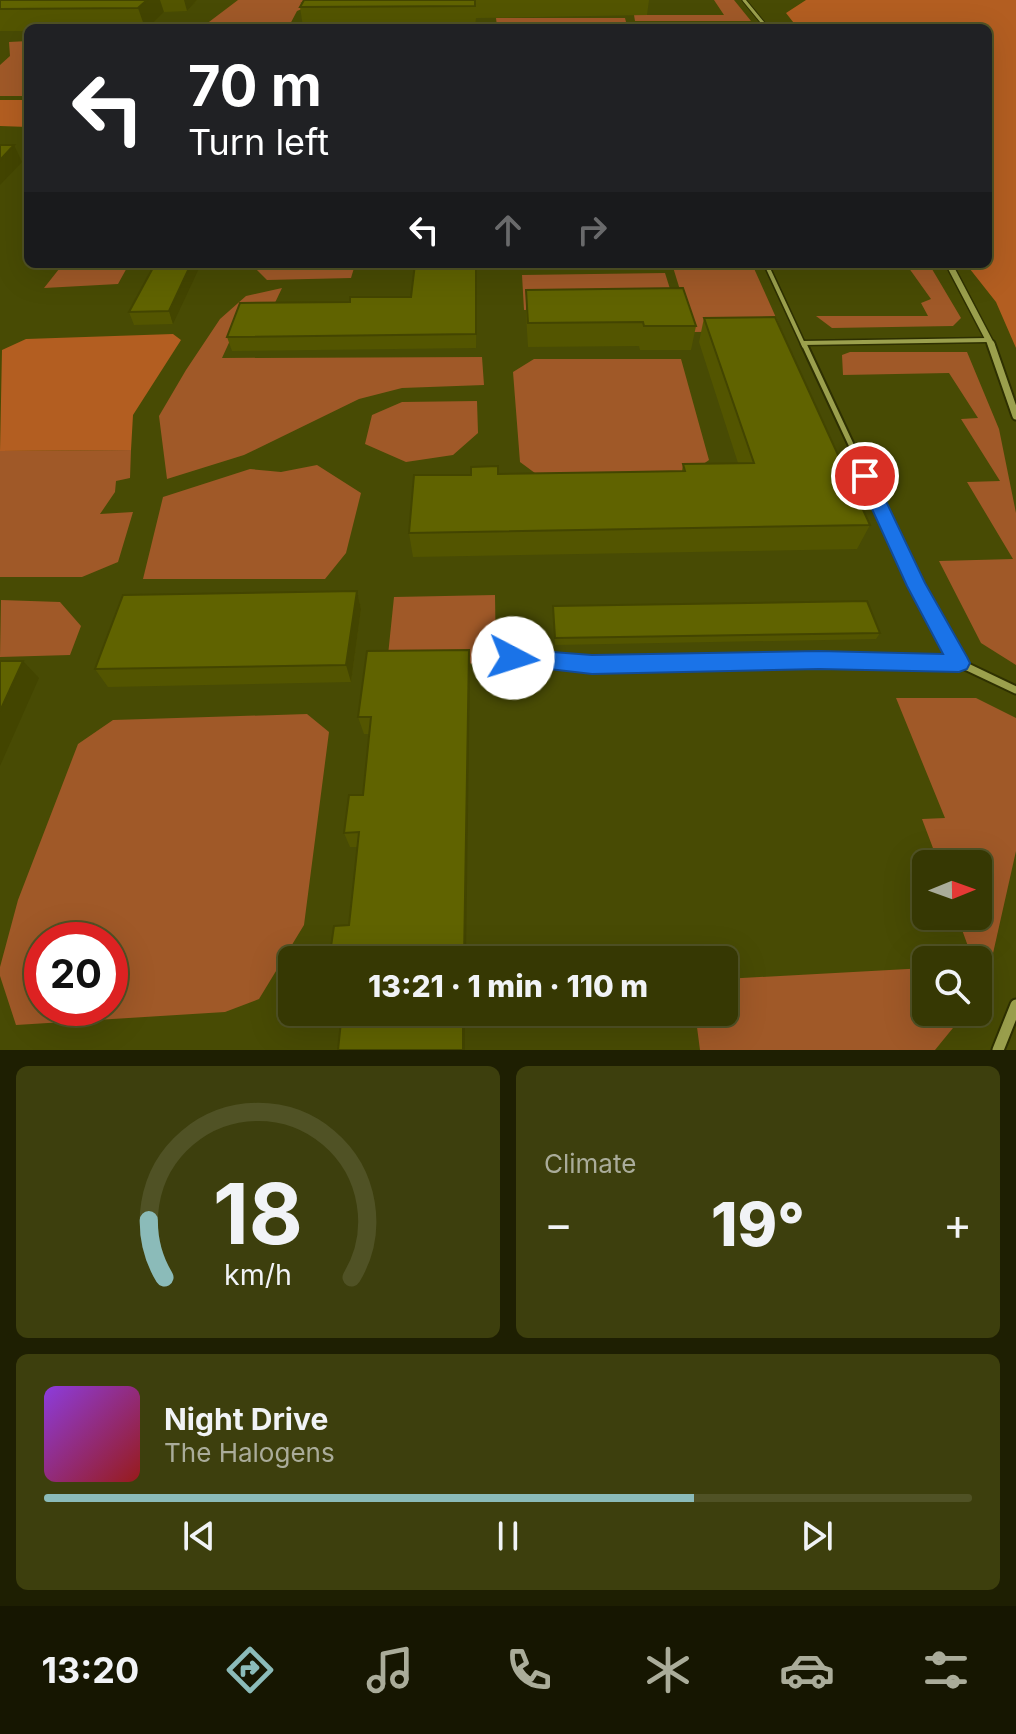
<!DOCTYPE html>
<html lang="en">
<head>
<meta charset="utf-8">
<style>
	:root { --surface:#363803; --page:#3d3f0d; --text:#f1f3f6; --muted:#aaac9a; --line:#505225; --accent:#8bbbb9 }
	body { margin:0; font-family:Inter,sans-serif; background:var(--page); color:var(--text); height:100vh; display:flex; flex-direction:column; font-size:30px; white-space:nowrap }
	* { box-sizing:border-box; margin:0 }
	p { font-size:26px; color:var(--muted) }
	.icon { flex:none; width:44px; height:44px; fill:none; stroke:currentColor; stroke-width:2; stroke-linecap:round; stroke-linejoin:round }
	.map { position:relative; height:1050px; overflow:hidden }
	.panel { display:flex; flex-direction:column; gap:16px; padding:16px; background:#1e1f02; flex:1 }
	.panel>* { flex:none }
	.top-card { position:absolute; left:24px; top:24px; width:968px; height:244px; border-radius:12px; box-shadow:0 8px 32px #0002,0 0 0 2px var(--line); background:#202124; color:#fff; overflow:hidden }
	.needle { width:52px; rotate:89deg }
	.buttons { position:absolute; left:912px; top:850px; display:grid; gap:16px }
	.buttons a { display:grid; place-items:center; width:80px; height:80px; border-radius:12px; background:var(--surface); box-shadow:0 8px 32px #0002,0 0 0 2px var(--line); font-size:40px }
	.speed { position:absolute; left:24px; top:922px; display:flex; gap:16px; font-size:40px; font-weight:700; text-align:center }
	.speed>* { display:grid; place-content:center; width:104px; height:104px; border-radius:50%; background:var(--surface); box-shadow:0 8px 32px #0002,0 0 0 2px var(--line); line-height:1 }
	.speed .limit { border:12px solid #d22; background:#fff; color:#111 }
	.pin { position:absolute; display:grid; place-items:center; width:68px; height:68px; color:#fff; margin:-34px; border:4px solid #fff; border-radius:50%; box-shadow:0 2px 8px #0007 }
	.me { position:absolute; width:88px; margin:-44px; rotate:95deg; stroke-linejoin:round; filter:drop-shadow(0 0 6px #0008) }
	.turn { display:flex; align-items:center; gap:28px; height:168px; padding:0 32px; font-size:36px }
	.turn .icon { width:104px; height:104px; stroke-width:2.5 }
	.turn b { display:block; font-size:56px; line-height:68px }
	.lanes { display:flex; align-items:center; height:76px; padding:0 32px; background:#0003; justify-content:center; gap:40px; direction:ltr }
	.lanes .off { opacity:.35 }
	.big { font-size:60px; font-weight:800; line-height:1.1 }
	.panel .tile { flex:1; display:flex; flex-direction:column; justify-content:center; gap:12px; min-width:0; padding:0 28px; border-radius:12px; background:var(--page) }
	.panel .dial { align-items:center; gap:0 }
	.dial svg { height:208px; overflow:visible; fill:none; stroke:var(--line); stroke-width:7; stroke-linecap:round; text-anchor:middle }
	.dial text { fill:var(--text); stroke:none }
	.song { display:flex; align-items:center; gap:24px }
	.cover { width:96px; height:96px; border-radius:12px; background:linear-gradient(135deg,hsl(270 70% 55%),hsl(0 70% 35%)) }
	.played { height:8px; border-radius:4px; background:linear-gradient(90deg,var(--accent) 70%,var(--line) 70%) }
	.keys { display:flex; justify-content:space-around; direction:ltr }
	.heat { display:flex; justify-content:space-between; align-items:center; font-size:44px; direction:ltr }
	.panel .tiles { flex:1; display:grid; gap:16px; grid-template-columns:1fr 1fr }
	.tile:last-child { grid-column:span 2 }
	.trip { position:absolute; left:278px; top:946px; width:460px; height:80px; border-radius:12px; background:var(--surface); box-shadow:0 8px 32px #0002,0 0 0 2px var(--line); font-weight:800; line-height:80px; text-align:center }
	.tab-bar { display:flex; height:128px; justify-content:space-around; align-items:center; background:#161601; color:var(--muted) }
	.tab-bar .icon { width:56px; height:56px }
	.tab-bar .on { color:var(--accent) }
	.tab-bar b { font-size:36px; color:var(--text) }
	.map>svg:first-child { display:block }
	.green { fill:#a05928; fill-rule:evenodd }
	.forest { fill:#b35e21 }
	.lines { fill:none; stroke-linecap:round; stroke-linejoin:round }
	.service-far2-casing { stroke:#2e3001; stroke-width:7 }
	.service-far1-casing { stroke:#2e3001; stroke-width:9 }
	.service-casing { stroke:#2e3001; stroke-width:11 }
	.minor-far3-casing { stroke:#2e3001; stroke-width:5 }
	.minor-far2-casing { stroke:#2e3001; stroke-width:9 }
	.minor-far1-casing { stroke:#2e3001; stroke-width:11 }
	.minor-casing { stroke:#2e3001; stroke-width:15 }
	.service-far2 { stroke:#9ba04d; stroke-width:4 }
	.service-far1 { stroke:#9ba04d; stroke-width:5 }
	.service { stroke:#9ba04d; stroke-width:7 }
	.minor-far3 { stroke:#9ba04d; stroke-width:3 }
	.minor-far2 { stroke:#9ba04d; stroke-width:6 }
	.minor-far1 { stroke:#9ba04d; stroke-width:7 }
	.minor { stroke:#9ba04d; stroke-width:11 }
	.wall { fill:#535500 }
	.shaded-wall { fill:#434500 }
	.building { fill:#606300; stroke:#434500; stroke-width:2 }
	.route { fill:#1a73e8; stroke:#114b97; stroke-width:2 }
</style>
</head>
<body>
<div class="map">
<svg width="1016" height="1050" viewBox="0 0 1016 1050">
	<rect width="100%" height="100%" fill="#484b04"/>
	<!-- green -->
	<path class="green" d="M 238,0 L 309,0 L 300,3 L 311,5 L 297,11 L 288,28 L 201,28 Z
		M 714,0 L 734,0 L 751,21 L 635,21 L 634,15 L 724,15 Z
		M 496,18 L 625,18 L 626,22 L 497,26 Z
		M 28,41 L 28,96 L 0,96 L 0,65 L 10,56 L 9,42 Z
		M 63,264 L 129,264 L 118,284 L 44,288 Z
		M 257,264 L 386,264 L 385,267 L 354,268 L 351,278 L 267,280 L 255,268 Z
		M 672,264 L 752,264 L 782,331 L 693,332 Z
		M 906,264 L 929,264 L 961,318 L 953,326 L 832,328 L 816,316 L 928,316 L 921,303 L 931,299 Z
		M 665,273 L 676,308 L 524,310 L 522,275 Z
		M 282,288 L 273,307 L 243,312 L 222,358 L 482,357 L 484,385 L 402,388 L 359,399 L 244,455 L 167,479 L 159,416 L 186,370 L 220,319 L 246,296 Z
		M 850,352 L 967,352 L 999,429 L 1016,513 L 1016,665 L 981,643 L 939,561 L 1013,559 L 967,482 L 1000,481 L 961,419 L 978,418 L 949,373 L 843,375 L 842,355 Z
		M 534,359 L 681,359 L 709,460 L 689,474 L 539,476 L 520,462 L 513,372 Z
		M 477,401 L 478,433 L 453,455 L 406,462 L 365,444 L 372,415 L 402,402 Z
		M 131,450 L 130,478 L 116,481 L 115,492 L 100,514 L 133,512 L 118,562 L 82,577 L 0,577 L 0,451 Z
		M 317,465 L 361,493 L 346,553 L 325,579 L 143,579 L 163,497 L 250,469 L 281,472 Z
		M 495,595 L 496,663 L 387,665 L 394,597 Z
		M 1,600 L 60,602 L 81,626 L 70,655 L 0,657 Z
		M 896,698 L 976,698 L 1016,718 L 1016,851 L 985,989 L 978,997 L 978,960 L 973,960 L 957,916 L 978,916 L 978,864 L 939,864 L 922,819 L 945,818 Z
		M 307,714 L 329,732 L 304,925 L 259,999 L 225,1012 L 16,1025 L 0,976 L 0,967 L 18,900 L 78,744 L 113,720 ZM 110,940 L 110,1008 L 42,1008 L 42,940 Z
		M 926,968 L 926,1012 L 966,1012 L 935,1050 L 700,1050 L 695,1012 L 724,1012 L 724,979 Z"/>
	<!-- forest -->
	<path class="forest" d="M 806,0 L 1016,0 L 1016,348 L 996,302 L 966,264 L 988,264 L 988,28 L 719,28 L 797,27 L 786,13 Z
		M 0,100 L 28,100 L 28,127 L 0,126 Z
		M 173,334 L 181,340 L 133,415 L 131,450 L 0,451 L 2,350 L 26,339 Z"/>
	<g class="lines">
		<defs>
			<path id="service-far2" d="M 766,264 L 804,346
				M 803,343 L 988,340"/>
			<path id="service-far1" d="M 804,344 L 890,528"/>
			<path id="service" d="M 889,526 L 959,663 L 1016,690
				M 513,658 L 592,665 L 819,660 L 959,663"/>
			<path id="minor-far3" d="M 744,0 L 767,28"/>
			<path id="minor-far2" d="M 949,264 L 992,346"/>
			<path id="minor-far1" d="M 991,344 L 1016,416"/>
			<path id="minor" d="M 998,1050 L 1016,1005"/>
		</defs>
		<!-- service-far2 casing -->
		<use href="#service-far2" class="service-far2-casing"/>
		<!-- service-far1 casing -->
		<use href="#service-far1" class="service-far1-casing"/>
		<!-- service casing -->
		<use href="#service" class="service-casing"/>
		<!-- minor-far3 casing -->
		<use href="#minor-far3" class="minor-far3-casing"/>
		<!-- minor-far2 casing -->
		<use href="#minor-far2" class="minor-far2-casing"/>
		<!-- minor-far1 casing -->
		<use href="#minor-far1" class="minor-far1-casing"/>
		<!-- minor casing -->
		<use href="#minor" class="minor-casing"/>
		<!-- service-far2 -->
		<use href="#service-far2" class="service-far2"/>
		<!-- service-far1 -->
		<use href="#service-far1" class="service-far1"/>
		<!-- service -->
		<use href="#service" class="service"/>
		<!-- minor-far3 -->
		<use href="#minor-far3" class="minor-far3"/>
		<!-- minor-far2 -->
		<use href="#minor-far2" class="minor-far2"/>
		<!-- minor-far1 -->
		<use href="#minor-far1" class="minor-far1"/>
		<!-- minor -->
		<use href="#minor" class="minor"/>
	</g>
	<!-- wall -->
	<path class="wall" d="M 0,0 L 197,0 L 187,11 L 164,12 L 148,28 L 28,28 L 28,31 L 0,31 Z
		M 304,0 L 649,0 L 647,15 L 476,18 L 475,26 L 303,27 L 300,7 Z
		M 155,264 L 173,324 L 134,325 L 129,312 Z
		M 477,264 L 476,348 L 232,351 L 227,337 L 350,302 L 411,297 Z
		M 526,290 L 696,326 L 691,350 L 640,350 L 639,346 L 528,347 L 526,314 Z
		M 704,318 L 870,525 L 857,549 L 413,557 L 409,533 L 682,471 L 683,464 L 738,463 L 699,342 Z
		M 357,591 L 361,609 L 351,682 L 108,687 L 95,669 Z
		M 553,606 L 880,633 L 876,639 L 555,645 Z
		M 469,650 L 470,667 L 349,925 L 357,847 L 350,847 L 344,833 L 363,795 L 370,734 L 364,734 L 358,717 Z"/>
	<!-- shaded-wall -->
	<path class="shaded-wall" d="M 147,0 L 160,0 L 164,12 L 148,28 L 145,28 L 138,8 Z
		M 184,0 L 197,0 L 187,11 Z
		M 14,145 L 22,162 L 0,185 L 0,160 Z
		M 191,264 L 201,264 L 173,324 L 169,311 Z
		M 357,591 L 361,609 L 351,682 L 346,665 Z
		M 469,650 L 470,667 L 466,960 L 464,960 Z
		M 23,661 L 39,678 L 0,766 L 0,711 Z
		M 463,1012 L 465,1012 L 465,1050 L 463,1050 Z"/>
	<!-- building -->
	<path class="building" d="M 0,0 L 147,0 L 138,8 L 0,9 Z
		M 304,0 L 475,0 L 475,6 L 300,7 Z
		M 0,145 L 14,145 L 0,160 Z
		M 155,264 L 191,264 L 169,311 L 129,312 Z
		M 415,264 L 476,264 L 476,334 L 227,337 L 240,303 L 350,302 L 350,297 L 411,297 Z
		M 683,288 L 696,326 L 644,326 L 643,322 L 528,323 L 526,290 Z
		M 775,317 L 870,525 L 409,533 L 414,475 L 471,475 L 471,467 L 498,466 L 498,474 L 630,472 L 685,471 L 683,464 L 754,463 L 704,318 Z
		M 357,591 L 346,665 L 95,669 L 123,595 Z
		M 867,601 L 880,633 L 555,638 L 553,606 Z
		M 469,650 L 464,960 L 329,960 L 334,926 L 349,925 L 359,832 L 344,833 L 349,795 L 363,795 L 371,717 L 358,717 L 367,651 Z
		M 0,661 L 23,661 L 0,711 Z
		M 342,1012 L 463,1012 L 463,1050 L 338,1050 Z"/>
	<!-- route -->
	<path class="route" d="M 865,470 L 874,476 L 925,583 L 967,657 L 970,663 L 967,669 L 959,672 L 819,669 L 592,674 L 505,664 L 502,658 L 505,652 L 513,649 L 592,655 L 819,651 L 943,654 L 907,586 L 857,476 Z"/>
</svg>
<div class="buttons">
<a><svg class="needle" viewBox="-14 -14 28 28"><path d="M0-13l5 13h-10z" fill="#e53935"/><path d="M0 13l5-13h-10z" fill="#aaac9a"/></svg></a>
<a><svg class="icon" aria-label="search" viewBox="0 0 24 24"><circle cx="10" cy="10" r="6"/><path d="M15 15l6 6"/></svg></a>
</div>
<div class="speed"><div class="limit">20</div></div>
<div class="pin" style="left:865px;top:476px;background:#d93025"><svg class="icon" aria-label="arrive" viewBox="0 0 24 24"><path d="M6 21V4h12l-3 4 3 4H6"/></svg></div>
<svg class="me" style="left:513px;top:658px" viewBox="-20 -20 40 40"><circle r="19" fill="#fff"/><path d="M0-13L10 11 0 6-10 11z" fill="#1a73e8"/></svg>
<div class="trip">13:21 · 1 min · 110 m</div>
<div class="top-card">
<div class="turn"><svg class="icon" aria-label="left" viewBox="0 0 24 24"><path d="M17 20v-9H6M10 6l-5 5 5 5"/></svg><div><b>70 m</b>Turn left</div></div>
<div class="lanes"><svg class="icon" aria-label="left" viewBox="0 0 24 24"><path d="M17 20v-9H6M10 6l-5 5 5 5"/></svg><svg class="icon off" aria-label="ahead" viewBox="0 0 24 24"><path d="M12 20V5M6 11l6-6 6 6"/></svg><svg class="icon off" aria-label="right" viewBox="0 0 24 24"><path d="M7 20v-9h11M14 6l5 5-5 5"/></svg></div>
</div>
</div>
<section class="panel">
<div class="tiles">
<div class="tile dial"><svg viewBox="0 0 100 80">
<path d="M14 69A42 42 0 1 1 86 69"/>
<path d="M14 69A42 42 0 0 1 8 47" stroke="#8bbbb9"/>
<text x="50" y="56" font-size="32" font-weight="700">18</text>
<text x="50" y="72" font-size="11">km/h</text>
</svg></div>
<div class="tile"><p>Climate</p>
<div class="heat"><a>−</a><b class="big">19°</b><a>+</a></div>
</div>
<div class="tile">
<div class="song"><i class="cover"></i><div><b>Night Drive</b><p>The Halogens</p></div></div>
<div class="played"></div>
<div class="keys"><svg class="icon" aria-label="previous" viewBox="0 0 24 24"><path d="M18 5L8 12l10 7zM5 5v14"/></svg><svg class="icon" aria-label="pause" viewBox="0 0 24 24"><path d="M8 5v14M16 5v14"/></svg><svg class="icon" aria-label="next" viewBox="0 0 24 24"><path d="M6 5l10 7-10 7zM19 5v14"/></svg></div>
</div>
</div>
</section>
<nav class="tab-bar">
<b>13:20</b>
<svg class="icon on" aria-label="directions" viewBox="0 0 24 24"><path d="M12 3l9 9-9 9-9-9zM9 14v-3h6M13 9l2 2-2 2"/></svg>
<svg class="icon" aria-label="music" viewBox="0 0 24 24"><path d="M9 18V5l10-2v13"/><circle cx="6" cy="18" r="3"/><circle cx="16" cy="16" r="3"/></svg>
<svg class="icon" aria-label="phone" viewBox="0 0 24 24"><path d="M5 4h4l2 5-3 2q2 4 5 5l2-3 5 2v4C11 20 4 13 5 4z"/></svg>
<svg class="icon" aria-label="climate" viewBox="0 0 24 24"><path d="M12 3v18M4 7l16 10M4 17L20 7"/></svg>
<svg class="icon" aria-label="car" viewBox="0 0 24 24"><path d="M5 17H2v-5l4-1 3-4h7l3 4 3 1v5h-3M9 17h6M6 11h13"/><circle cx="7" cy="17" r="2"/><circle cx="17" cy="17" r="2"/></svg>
<svg class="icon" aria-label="filters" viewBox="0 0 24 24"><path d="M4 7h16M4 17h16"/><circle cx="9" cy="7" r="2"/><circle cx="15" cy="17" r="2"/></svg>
</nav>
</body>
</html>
